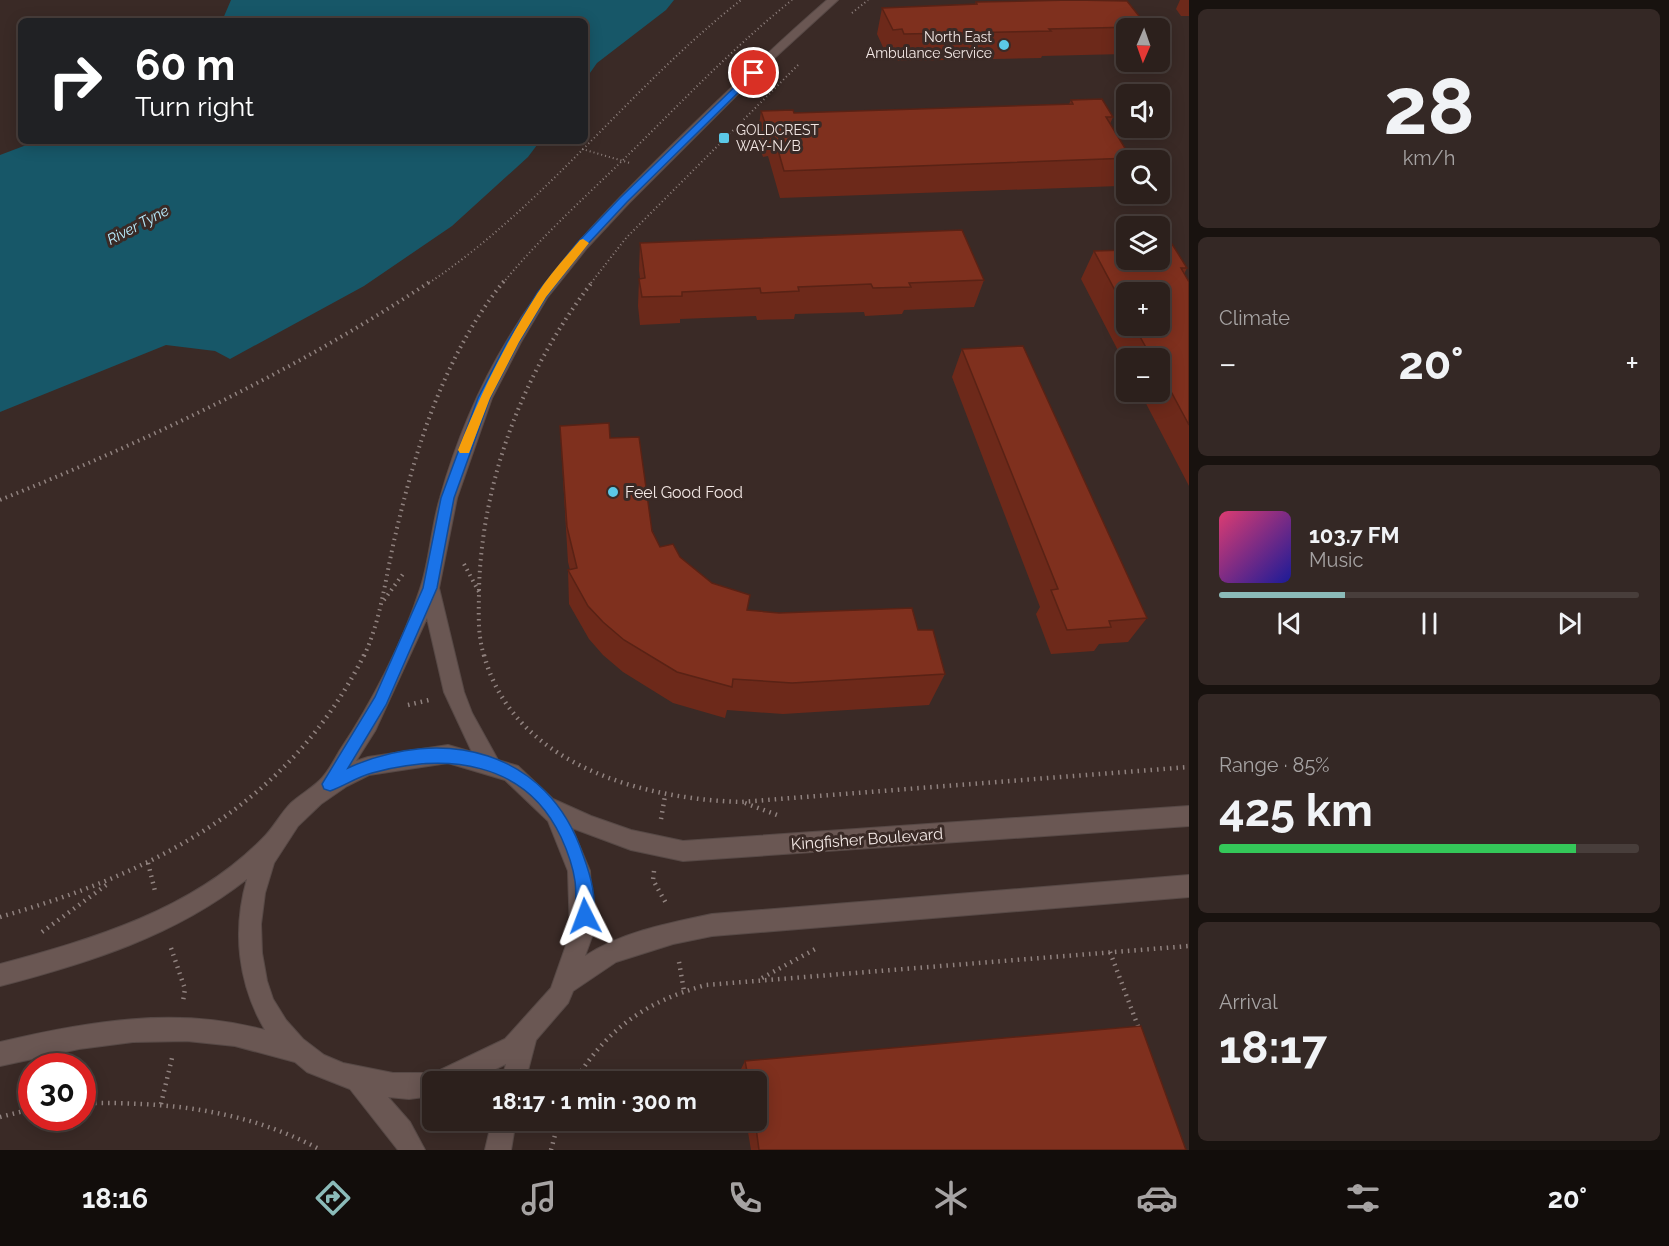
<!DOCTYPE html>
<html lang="en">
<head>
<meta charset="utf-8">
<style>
	:root { --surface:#2c201c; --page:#342825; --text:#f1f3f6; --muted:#a6a3a3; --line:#483e3b; --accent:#8bbbb9 }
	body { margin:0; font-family:Raleway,sans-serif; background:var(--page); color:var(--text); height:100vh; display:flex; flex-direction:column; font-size:22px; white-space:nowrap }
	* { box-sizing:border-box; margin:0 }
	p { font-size:20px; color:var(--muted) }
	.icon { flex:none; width:33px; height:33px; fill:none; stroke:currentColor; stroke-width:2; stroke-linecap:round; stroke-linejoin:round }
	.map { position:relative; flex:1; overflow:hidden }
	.details { display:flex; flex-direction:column; gap:9px; padding:9px; background:#18120f; width:480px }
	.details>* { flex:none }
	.hud { position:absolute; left:18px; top:18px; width:570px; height:126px; border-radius:9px; box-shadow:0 3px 15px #0003,0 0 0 2px var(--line); background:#202124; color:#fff; overflow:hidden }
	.needle { width:39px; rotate:182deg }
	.controls { position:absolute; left:1116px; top:18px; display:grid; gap:12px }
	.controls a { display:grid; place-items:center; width:54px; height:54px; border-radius:9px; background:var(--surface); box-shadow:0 3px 15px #0003,0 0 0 2px var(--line); font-size:30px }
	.speed { position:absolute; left:18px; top:1053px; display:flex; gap:12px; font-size:30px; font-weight:700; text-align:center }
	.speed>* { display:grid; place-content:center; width:78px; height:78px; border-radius:50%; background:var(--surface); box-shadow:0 3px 15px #0003,0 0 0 2px var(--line); line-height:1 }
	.speed .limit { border:9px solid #d22; background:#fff; color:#111 }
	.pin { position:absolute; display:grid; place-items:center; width:51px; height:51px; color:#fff; margin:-26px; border:3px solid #fff; border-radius:50%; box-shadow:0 2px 6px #0007 }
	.me { position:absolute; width:66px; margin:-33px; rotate:357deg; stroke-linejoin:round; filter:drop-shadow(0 0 4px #0008) }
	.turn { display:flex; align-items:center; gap:21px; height:126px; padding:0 18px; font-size:27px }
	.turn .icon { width:78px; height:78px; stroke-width:2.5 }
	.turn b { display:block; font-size:42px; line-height:51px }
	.big { font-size:45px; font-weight:700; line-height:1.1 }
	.details .tile { flex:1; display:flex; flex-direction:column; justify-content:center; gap:9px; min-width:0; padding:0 21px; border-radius:9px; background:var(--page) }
	.details .dial { align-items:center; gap:0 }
	.dial b { font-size:78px; line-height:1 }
	.song { display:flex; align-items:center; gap:18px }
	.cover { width:72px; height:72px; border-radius:9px; background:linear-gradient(135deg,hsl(340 70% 55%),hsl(240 70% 35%)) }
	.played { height:6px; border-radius:3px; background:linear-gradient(90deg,var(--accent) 30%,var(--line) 30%) }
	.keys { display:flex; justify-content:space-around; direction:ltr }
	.heat { display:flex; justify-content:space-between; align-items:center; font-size:33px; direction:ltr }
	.charge { height:9px; border-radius:4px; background:linear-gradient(90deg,#34c759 85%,var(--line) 0) }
	.trip { position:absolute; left:422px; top:1071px; width:345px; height:60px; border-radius:9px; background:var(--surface); box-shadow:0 3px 15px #0003,0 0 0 2px var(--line); font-weight:700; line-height:60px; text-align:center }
	.menu { display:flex; height:96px; justify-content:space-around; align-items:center; background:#120d0b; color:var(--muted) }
	.menu .icon { width:42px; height:42px }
	.menu .current { color:var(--accent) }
	.menu b { font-size:27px; color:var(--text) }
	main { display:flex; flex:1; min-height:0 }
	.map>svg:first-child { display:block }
	.water { fill:#175768 }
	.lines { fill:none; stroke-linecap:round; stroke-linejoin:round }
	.street-casing { stroke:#574946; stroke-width:2 }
	.path-far2 { stroke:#90827f; stroke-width:2; stroke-dasharray:1 3; stroke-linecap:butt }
	.path-far1 { stroke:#90827f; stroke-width:4; stroke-dasharray:1.5 4.5; stroke-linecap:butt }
	.path { stroke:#90827f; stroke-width:4.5; stroke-dasharray:1.5 5; stroke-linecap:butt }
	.street { fill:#6a5753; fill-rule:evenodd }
	.wall { fill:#6d291a; fill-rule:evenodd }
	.building { fill:#7f301e; stroke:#592215; stroke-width:1.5 }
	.route { fill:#1a73e8; stroke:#114b97; stroke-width:1.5 }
	.slow { fill:#f59e0b }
	.poi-dot { fill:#5bc8e7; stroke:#3a2a26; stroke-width:2 }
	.labels { text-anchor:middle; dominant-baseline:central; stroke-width:6; stroke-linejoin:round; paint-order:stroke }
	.far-poi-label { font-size:14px; fill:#f2e7e4; stroke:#3a2a26; text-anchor:end }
	.far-water-label { font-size:15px; font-style:italic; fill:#baeeff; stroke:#3a2a26 }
	.poi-label { font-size:16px; fill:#f2e7e4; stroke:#3a2a26; text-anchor:start }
	.street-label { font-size:16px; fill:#f2e7e4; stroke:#3a2a26 }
</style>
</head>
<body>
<main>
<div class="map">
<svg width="1189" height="1150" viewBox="0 0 1189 1150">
	<rect width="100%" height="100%" fill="#3a2a26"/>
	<!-- water -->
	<path class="water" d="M 231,0 L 674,0 L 666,10 L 597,63 L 585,80 L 585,21 L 222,21 Z
		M 37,141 L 540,141 L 528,157 L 452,226 L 364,286 L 230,359 L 215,351 L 166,345 L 0,412 L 0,155 Z"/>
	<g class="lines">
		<defs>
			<path id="street" d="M 827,0 L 838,0 L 769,63 L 629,203 L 587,248 L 547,298 L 521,342 L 492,398 L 457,498 L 439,588 L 464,692 L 472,713 L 498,760 L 518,766 L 553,799 L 591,816 L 631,830 L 683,841 L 1189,806 L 1189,826 L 683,861 L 631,850 L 572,828 L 590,871 L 593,934 L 585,956 C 622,932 669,923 712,914 L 1189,875 L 1189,897 L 712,936 L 673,944 L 616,962 L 573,991 L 568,1003 L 536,1040 L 525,1082 L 501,1082 L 506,1064 L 469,1082 L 432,1082 L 432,1096 L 409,1099 L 388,1097 L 410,1122 L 425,1150 L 398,1150 L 350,1089 L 307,1072 L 295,1062 L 235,1046 L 187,1041 L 133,1042 L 79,1049 L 0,1066 L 0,1042 C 88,1021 177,1006 265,1030 C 238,984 232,931 247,879 C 175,936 88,963 0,986 L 0,964 C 93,939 192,910 262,839 C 273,829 280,814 291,803 C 301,794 314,787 322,778 C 329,770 335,759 340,750 C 371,704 403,642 420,589 C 430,560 431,527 440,498 C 455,444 479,386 508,339 C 552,265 610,206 671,146 C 722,96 773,47 827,0 ZM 427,618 L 444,692 L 472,752 L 448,745 L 368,757 L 356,761 L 375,731 ZM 448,763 L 505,780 L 548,821 L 568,871 L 570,934 L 551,988 L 505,1039 L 434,1073 L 393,1073 L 343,1063 L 324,1055 L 303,1039 L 286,1020 L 273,999 L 267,981 L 262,953 L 261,924 L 265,893 L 274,863 L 298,826 L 321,804 L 347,786 L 369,775 Z
				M 492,1120 L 516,1120 L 511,1150 L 485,1150 Z"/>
		</defs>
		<!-- street casing -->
		<use href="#street" class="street-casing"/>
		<!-- path-far2 -->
		<path class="path-far2" d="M 852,13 L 868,0
			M 582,149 L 630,163
			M 429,283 C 547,204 630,87 741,0
			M 503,283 C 539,239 581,201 622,161 C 678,106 731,49 792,0
			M 591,283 L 626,238 L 799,64"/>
		<!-- path-far1 -->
		<path class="path-far1" d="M 0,500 C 149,440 297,370 431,281
			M 464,564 L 479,592
			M 384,600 L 403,574
			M 364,656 C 381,619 385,581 394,541 C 415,449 444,355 504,281
			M 484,656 C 477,632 479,613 479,589 C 482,478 525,368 593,281"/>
		<!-- path -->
		<path class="path" d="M 484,655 C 513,764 641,799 741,802 L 1189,767
			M 408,705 L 429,700
			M 745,803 L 777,815
			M 661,819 L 665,796
			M 148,863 L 155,891
			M 654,871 L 653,880 L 667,905
			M 0,917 C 154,873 290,804 364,655
			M 42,932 L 109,883
			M 171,948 L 185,989 L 183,1001
			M 1110,952 L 1139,1029
			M 679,962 L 684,991
			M 762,978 L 819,947
			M 574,1082 C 608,1028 645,1002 706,985 L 1189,946
			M 82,1103 C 168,1102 244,1109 321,1150
			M 161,1104 L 172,1058
			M 0,1117 L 32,1109
			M 551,1150 L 559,1120"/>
		<!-- street -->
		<use href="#street" class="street"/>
	</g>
	<!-- wall -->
	<path class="wall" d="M 1180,0 L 1189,0 L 1189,16 L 1181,16 L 1176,9 Z
		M 976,2 L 1143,21 L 1140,28 L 1126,28 L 1126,49 L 1124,54 L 1042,56 L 1041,58 L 898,61 L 896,56 L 887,56 L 877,34 L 882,8 L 975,4 Z
		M 1071,100 L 1113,117 L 1110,124 L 1131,158 L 1130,160 L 1126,160 L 1126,169 L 1119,186 L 780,198 L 768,156 L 763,157 L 757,139 L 761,111 L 794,113 L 1069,104 Z
		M 640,243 L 984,280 L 974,307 L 904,310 L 902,314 L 865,316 L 864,312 L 795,314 L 794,319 L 757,320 L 756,316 L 680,319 L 680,323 L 640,325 L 638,306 L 639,279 L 640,279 L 639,270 Z
		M 1094,251 L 1187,268 L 1184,274 L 1189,282 L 1189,486 L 1140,392 L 1160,392 L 1160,358 L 1126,358 L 1126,366 L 1081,279 ZM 1126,292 L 1160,326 L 1126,326 Z
		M 962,349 L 1147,618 L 1128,642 L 1099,644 L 1094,651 L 1051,654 L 1036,614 L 1040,607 L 952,377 Z
		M 560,426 L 610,438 L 660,547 L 680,557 L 712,583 L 747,610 L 918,630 L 945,674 L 929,705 L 783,714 L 727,710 L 725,718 L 673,703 L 623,672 L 603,655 L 589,639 L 569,604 L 568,570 L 570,570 L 568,562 L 562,462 Z
		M 745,1061 L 1186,1150 L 751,1150 L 746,1120 L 756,1120 L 756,1082 L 740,1082 L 739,1073 Z"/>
	<!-- building -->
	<path class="building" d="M 1073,0 L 1127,1 L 1143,21 L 1132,22 L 1135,27 L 1049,29 L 1051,31 L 904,34 L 902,29 L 893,30 L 882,8 L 977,4 L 976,2 Z
		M 1102,99 L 1113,117 L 1106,117 L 1131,158 L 784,171 L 772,129 L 767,129 L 761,111 L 793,110 L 794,113 L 1073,104 L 1071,100 Z
		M 962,230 L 984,280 L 909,283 L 911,287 L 873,288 L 871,284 L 798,287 L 799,291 L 761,293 L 760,288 L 682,292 L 682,296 L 642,297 L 639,279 L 645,278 L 640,243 Z
		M 1160,244 L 1172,244 L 1187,268 L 1181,268 L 1189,282 L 1189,425 L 1160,371 L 1160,358 L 1152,358 L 1134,326 L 1160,326 L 1160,292 L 1126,292 L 1126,311 L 1094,251 L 1126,250 L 1126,260 L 1160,260 Z
		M 1023,346 L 1147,618 L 1109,621 L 1111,627 L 1067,630 L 1051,590 L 1058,589 L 962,349 Z
		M 609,423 L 610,438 L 639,437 L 652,531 L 660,547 L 673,544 L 680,557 L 712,583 L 750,595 L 747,610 L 779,613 L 912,608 L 918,630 L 933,630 L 945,674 L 792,683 L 733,679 L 732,687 L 677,672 L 624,640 L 603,622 L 588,606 L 568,570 L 577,568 L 567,527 L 560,426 Z
		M 1141,1026 L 1186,1150 L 759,1150 L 755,1120 L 756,1120 L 756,1082 L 749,1082 L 745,1061 Z"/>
	<!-- route -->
	<path class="route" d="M 751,71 L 758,73 L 627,202 L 585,247 L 546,297 L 519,342 L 490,398 L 454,498 L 437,588 L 386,705 L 348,768 C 443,725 548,750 583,855 C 590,874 599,902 591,922 L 585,924 L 579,922 C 574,909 577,895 575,881 C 573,867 567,850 561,837 C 525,760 445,753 372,773 C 357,777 344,786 330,791 L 324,789 L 322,784 L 375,697 L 423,588 L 441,498 L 478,398 L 507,342 L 538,292 L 578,242 L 620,198 Z"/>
	<!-- slow -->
	<path class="slow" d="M 583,239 L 589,243 L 546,297 L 519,342 L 490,398 L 469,453 L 460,453 L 458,450 C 480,395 505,344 537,294 C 549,275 565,258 580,240 Z"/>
	<!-- markers -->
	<g class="poi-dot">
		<circle cx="1004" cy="45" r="6"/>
		<rect x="718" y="132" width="12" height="12" rx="3"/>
		<circle cx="613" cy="492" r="6"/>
	</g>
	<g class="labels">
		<!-- far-poi labels -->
		<g class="far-poi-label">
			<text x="992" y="37">North East<tspan x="992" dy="16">Ambulance Service</tspan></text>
			<text x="736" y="130" text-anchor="start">GOLDCREST<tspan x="736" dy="16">WAY-N/B</tspan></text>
		</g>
		<!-- far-water labels -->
		<g class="far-water-label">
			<text transform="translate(138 225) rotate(-28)">River Tyne</text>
		</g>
		<!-- poi labels -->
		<g class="poi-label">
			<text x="625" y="492">Feel Good Food</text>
		</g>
		<!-- street labels -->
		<g class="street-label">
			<text transform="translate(867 839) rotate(-4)">Kingfisher Boulevard</text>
		</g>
	</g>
</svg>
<div class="controls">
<a><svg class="needle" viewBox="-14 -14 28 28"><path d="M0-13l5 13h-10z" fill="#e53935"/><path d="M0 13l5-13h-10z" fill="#a6a3a3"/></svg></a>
<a><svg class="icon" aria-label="sound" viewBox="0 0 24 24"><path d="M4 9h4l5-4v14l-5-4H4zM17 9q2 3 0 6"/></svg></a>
<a><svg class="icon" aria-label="search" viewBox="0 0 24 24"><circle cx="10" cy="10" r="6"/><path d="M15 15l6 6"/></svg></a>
<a><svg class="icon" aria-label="layers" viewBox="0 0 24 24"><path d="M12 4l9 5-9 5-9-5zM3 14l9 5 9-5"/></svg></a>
<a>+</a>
<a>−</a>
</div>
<div class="speed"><div class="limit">30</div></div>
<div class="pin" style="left:754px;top:73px;background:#d93025"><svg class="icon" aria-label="arrive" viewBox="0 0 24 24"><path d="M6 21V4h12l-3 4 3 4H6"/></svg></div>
<svg class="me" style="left:585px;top:916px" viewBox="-20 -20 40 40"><path d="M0-17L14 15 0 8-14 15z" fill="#1a73e8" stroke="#fff" stroke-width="4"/></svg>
<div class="trip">18:17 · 1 min · 300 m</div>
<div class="hud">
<div class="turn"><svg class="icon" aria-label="right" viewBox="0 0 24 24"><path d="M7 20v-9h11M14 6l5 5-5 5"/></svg><div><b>60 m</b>Turn right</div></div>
</div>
</div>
<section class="details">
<div class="tile dial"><b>28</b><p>km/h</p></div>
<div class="tile"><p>Climate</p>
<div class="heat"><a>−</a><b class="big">20°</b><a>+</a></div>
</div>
<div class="tile">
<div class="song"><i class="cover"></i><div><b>103.7 FM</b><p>Music</p></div></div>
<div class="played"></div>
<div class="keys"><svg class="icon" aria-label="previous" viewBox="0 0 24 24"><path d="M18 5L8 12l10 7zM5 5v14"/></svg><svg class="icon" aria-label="pause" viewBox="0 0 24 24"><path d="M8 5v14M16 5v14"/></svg><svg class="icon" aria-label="next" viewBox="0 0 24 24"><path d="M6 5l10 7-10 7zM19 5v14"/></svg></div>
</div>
<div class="tile"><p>Range · 85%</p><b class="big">425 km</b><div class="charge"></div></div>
<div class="tile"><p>Arrival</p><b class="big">18:17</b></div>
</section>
</main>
<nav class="menu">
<b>18:16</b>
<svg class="icon current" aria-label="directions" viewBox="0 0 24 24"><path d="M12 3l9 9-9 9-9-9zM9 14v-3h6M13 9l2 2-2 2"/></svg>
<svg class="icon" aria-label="music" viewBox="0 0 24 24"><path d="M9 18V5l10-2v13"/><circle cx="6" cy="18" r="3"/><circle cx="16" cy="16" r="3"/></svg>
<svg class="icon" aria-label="phone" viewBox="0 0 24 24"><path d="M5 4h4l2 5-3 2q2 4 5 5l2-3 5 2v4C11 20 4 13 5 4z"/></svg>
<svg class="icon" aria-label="climate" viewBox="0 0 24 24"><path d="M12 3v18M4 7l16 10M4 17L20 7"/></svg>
<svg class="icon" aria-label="car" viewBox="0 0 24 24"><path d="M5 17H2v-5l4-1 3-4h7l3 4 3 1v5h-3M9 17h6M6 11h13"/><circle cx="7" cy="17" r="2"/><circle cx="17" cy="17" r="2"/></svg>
<svg class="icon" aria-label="filters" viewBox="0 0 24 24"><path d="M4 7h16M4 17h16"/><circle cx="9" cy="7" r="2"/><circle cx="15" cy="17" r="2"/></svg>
<b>20°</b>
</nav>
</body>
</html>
